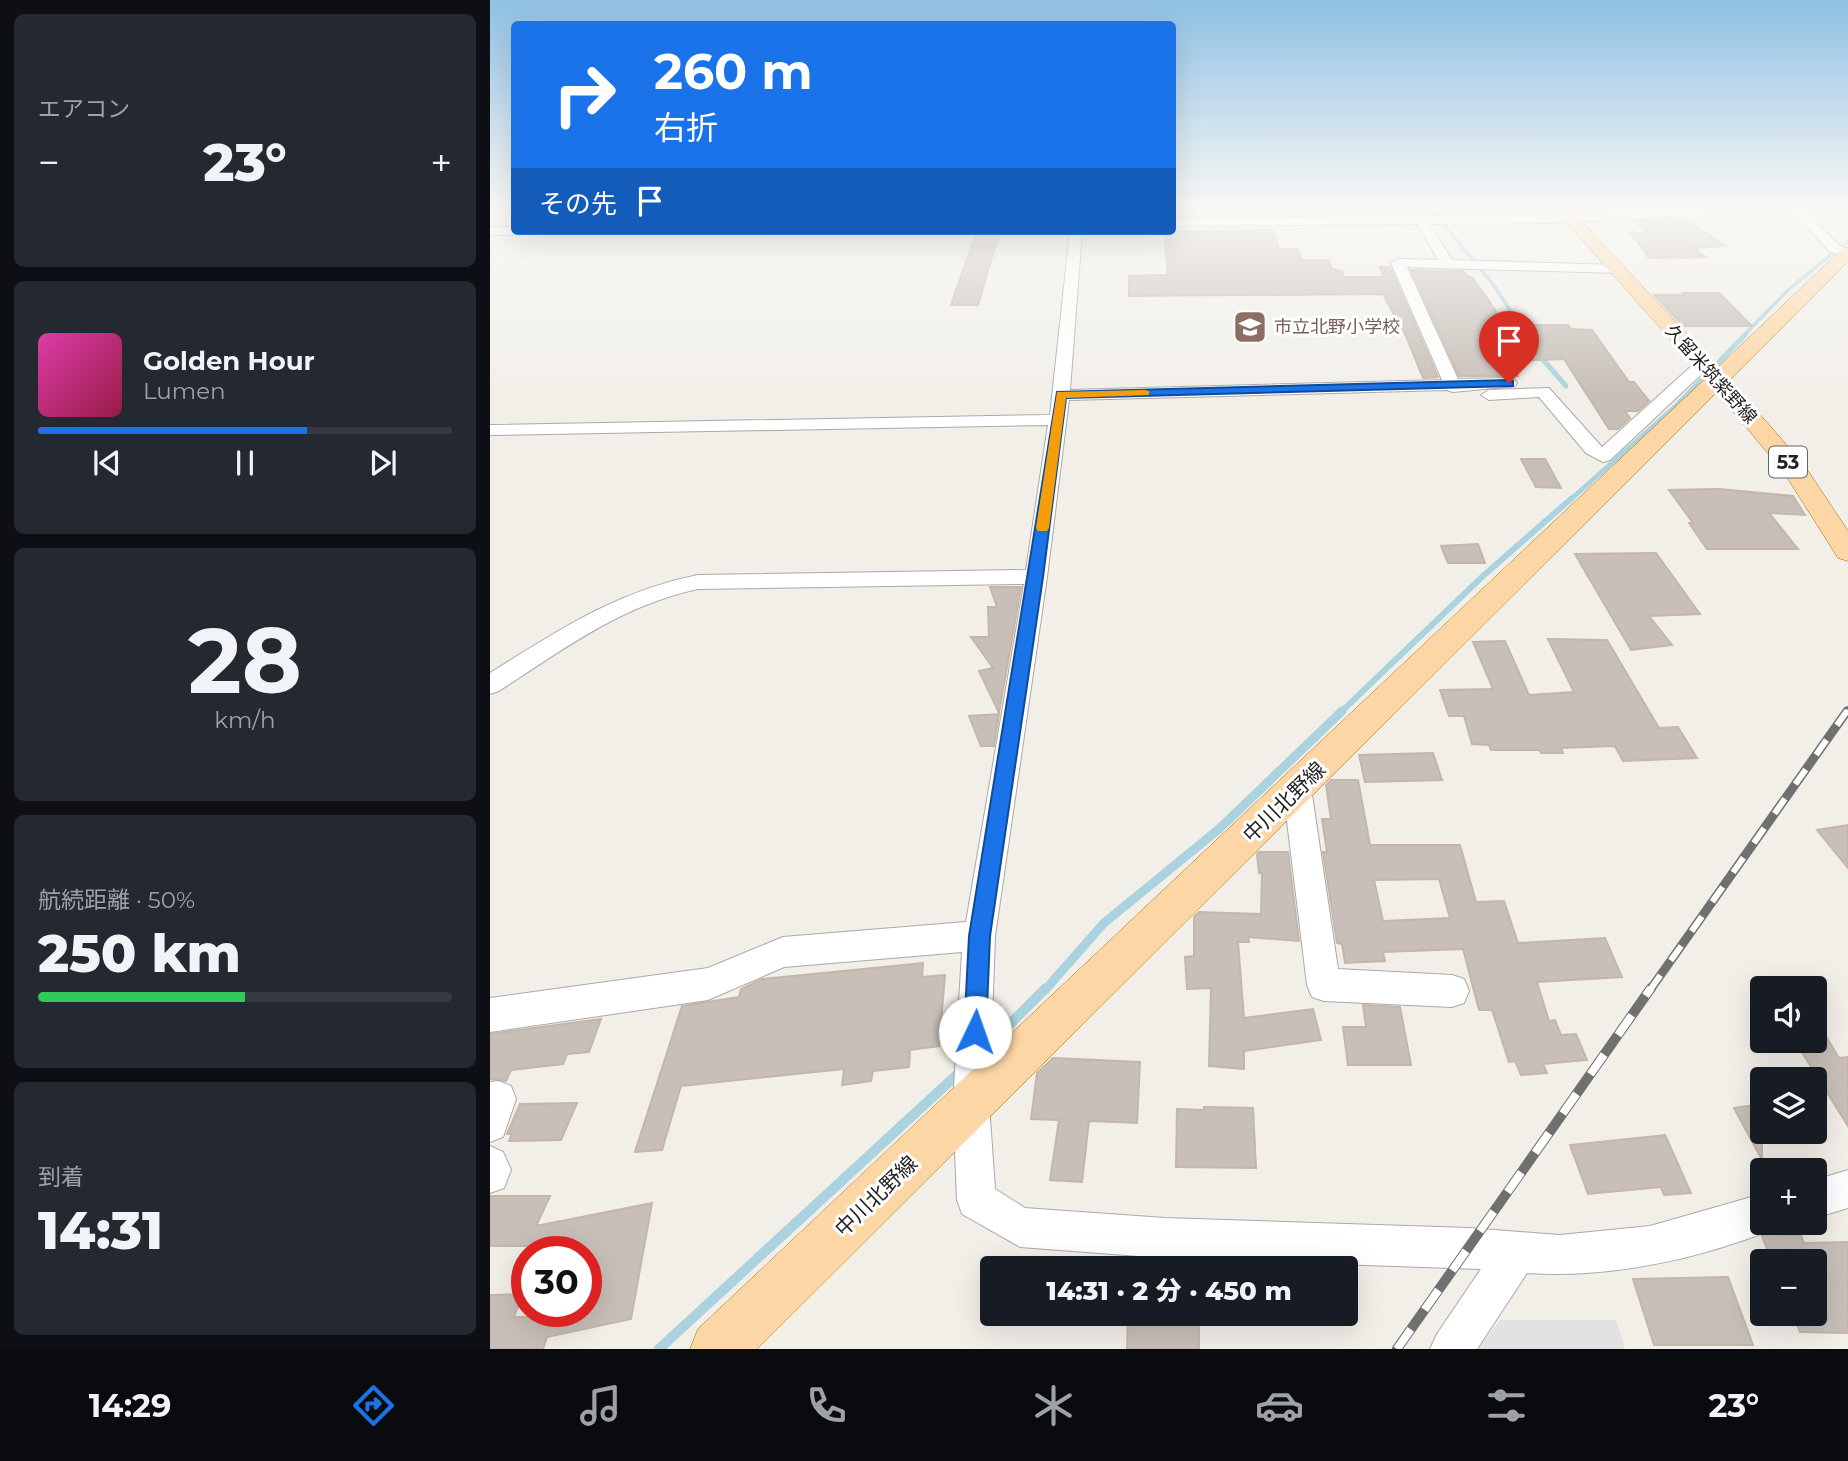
<!DOCTYPE html>
<html lang="ja">
<head>
<meta charset="utf-8">
<style>
	:root { --surface:#171b24; --page:#242831; --text:#f1f3f6; --muted:#9ea1a6; --line:#363941; --accent:#1a73e8 }
	body { margin:0; font-family:Montserrat,"Noto Sans JP",sans-serif; background:var(--page); color:var(--text); height:100vh; display:flex; flex-direction:column; font-size:26px; white-space:nowrap }
	* { box-sizing:border-box; margin:0 }
	p { font-size:23px; color:var(--muted) }
	.icon { flex:none; width:38px; height:38px; fill:none; stroke:currentColor; stroke-width:2; stroke-linecap:round; stroke-linejoin:round }
	.map { position:relative; flex:1; overflow:hidden }
	.panel { display:flex; flex-direction:column; gap:14px; padding:14px; background:#0d0f14; width:490px }
	.panel>* { flex:none }
	.banner { position:absolute; left:21px; top:21px; width:665px; height:214px; border-radius:7px; box-shadow:0 7px 28px #0002; background:#1a73e8; color:#fff; overflow:hidden }
	.controls { position:absolute; left:1260px; top:976px; display:grid; gap:14px }
	.controls a { display:grid; place-items:center; width:77px; height:77px; border-radius:7px; background:var(--surface); box-shadow:0 7px 28px #0002; font-size:35px }
	.speed { position:absolute; left:21px; top:1236px; display:flex; gap:14px; font-size:35px; font-weight:700; text-align:center }
	.speed>* { display:grid; place-content:center; width:91px; height:91px; border-radius:50%; background:var(--surface); box-shadow:0 7px 28px #0002; line-height:1 }
	.speed .limit { border:10px solid #d22; background:#fff; color:#111 }
	.pin { position:absolute; display:grid; place-items:center; width:60px; height:60px; color:#fff; margin:-72px -30px; border-radius:50% 50% 50% 0; rotate:-45deg; box-shadow:0 0 7px #0007 }
	.pin .icon { rotate:45deg }
	.me { position:absolute; width:77px; margin:-38px; rotate:3deg; stroke-linejoin:round; filter:drop-shadow(0 0 5px #0008) }
	.turn { display:flex; align-items:center; gap:24px; height:147px; padding:0 28px; font-size:32px }
	.turn .icon { width:91px; height:91px; stroke-width:2.5 }
	.turn b { display:block; font-size:49px; line-height:60px }
	.then { display:flex; align-items:center; height:66px; padding:0 28px; background:#0003; gap:14px; font-size:26px }
	.big { font-size:52px; font-weight:800; line-height:1.1 }
	.panel .card { flex:1; display:flex; flex-direction:column; justify-content:center; gap:10px; min-width:0; padding:0 24px; border-radius:10px; background:var(--page) }
	.panel .dial { align-items:center; gap:0 }
	.dial b { font-size:91px; line-height:1 }
	.song { display:flex; align-items:center; gap:21px }
	.cover { width:84px; height:84px; border-radius:10px; background:linear-gradient(135deg,hsl(320 70% 55%),hsl(340 70% 35%)) }
	.played { height:7px; border-radius:4px; background:linear-gradient(90deg,var(--accent) 65%,var(--line) 65%) }
	.keys { display:flex; justify-content:space-around; direction:ltr }
	.heat { display:flex; justify-content:space-between; align-items:center; font-size:38px; direction:ltr }
	.charge { height:10px; border-radius:5px; background:linear-gradient(90deg,#34c759 50%,var(--line) 0) }
	.trip { position:absolute; left:490px; top:1256px; width:378px; height:70px; border-radius:7px; background:var(--surface); box-shadow:0 7px 28px #0002; font-weight:800; line-height:70px; text-align:center }
	.tab-bar { display:flex; height:112px; justify-content:space-around; align-items:center; background:#090b0e; color:var(--muted) }
	.tab-bar .icon { width:49px; height:49px }
	.tab-bar .active { color:var(--accent) }
	.tab-bar b { font-size:32px; color:var(--text) }
	main { display:flex; flex:1; min-height:0 }
	.map>svg:first-child { display:block }
	.parking { fill:#e2e2e2 }
	.lines { fill:none; stroke-linecap:round; stroke-linejoin:round }
	.stream-far4 { stroke:#aad3df; stroke-width:3.5 }
	.stream-far3 { stroke:#aad3df; stroke-width:5 }
	.stream-far2 { stroke:#aad3df; stroke-width:6 }
	.stream-far1 { stroke:#aad3df; stroke-width:9 }
	.stream { stroke:#aad3df; stroke-width:10 }
	.building { fill:#c7bfb8; stroke:#c4b6ab; stroke-width:2; fill-rule:evenodd }
	.minor-casing { stroke:#a9a9a9; stroke-width:2 }
	.major-casing { stroke:#a06b00; stroke-width:1 }
	.minor { fill:#fff; fill-rule:evenodd }
	.major { fill:#fcd6a4; fill-rule:evenodd }
	.rail-far2-casing { stroke:#707070; stroke-width:7 }
	.rail-far1-casing { stroke:#707070; stroke-width:9 }
	.rail-casing { stroke:#707070; stroke-width:10 }
	.rail-far2 { stroke:#fff; stroke-width:4.5; stroke-dasharray:14; stroke-linecap:butt }
	.rail-far1 { stroke:#fff; stroke-width:6; stroke-dasharray:18; stroke-linecap:butt }
	.rail { stroke:#fff; stroke-width:8; stroke-dasharray:24; stroke-linecap:butt }
	.route { fill:#1a73e8; stroke:#114b97; stroke-width:2 }
	.slow { fill:#f59e0b }
	.labels { text-anchor:middle; dominant-baseline:central; stroke-width:6; stroke-linejoin:round; paint-order:stroke }
	.far-education-label { font-size:18px; fill:#785e54; stroke:#fff; text-anchor:start }
	.far-street-label { font-size:18px; fill:#222; stroke:#fff }
	.shield { fill:#fff; stroke:#646464; stroke-width:2 }
	.shield-label { font-size:19px; font-weight:bold; fill:#222 }
	.street-label { font-size:21px; fill:#222; stroke:#fff }
</style>
</head>
<body>
<main>
<section class="panel">
<div class="card"><p>エアコン</p>
<div class="heat"><a>−</a><b class="big">23°</b><a>+</a></div>
</div>
<div class="card">
<div class="song"><i class="cover"></i><div><b>Golden Hour</b><p>Lumen</p></div></div>
<div class="played"></div>
<div class="keys"><svg class="icon" aria-label="previous" viewBox="0 0 24 24"><path d="M18 5L8 12l10 7zM5 5v14"/></svg><svg class="icon" aria-label="pause" viewBox="0 0 24 24"><path d="M8 5v14M16 5v14"/></svg><svg class="icon" aria-label="next" viewBox="0 0 24 24"><path d="M6 5l10 7-10 7zM19 5v14"/></svg></div>
</div>
<div class="card dial"><b>28</b><p>km/h</p></div>
<div class="card"><p>航続距離 · 50%</p><b class="big">250 km</b><div class="charge"></div></div>
<div class="card"><p>到着</p><b class="big">14:31</b></div>
</section>
<div class="map">
<svg width="1358" height="1349" viewBox="0 0 1358 1349">
	<rect width="100%" height="100%" fill="#f2efe9"/>
	<!-- parking -->
	<path class="parking" d="M 1010,1320 L 1126,1320 L 1135,1349 L 988,1349 Z"/>
	<g class="lines">
		<!-- stream-far4 -->
		<path class="stream-far4" d="M 940,208 L 1003,284 L 1035,333
			M 1254,335 L 1297,291 L 1358,241"/>
		<!-- stream-far3 -->
		<path class="stream-far3" d="M 1049,355 L 1076,386
			M 1080,500 L 1186,406 L 1256,334"/>
		<!-- stream-far2 -->
		<path class="stream-far2" d="M 850,713 L 993,576 L 1082,498"/>
		<!-- stream-far1 -->
		<path class="stream-far1" d="M 555,990 L 614,923 L 729,829 L 852,711"/>
		<!-- stream -->
		<path class="stream" d="M 496,1048 L 556,988
			M 169,1349 L 472,1070"/>
	</g>
	<!-- building -->
	<path class="building" d="M 1195,219 L 1236,246 L 1203,248 L 1216,257 L 1159,258 L 1140,232 L 1158,233 L 1144,221 Z
		M 783,230 L 789,249 L 808,249 L 812,260 L 839,260 L 842,269 L 852,271 L 854,277 L 894,277 L 890,267 L 900,267 L 948,377 L 933,378 L 916,336 L 893,294 L 639,296 L 639,276 L 678,275 L 674,232 Z
		M 486,233 L 509,233 L 488,305 L 461,305 Z
		M 921,270 L 973,271 L 978,277 L 982,277 L 1011,318 L 1019,318 L 1023,325 L 1078,325 L 1081,329 L 1102,330 L 1139,382 L 1144,382 L 1159,401 L 1148,411 L 1135,411 L 1140,418 L 1128,429 L 1119,429 L 1074,359 L 1020,361 L 1028,376 L 969,376 Z
		M 1193,293 L 1229,293 L 1262,326 L 1193,326 L 1164,295 L 1195,295 Z
		M 1031,459 L 1055,459 L 1071,488 L 1046,487 Z
		M 1229,489 L 1303,496 L 1315,515 L 1279,513 L 1308,549 L 1217,549 L 1199,523 L 1203,523 L 1179,490 Z
		M 988,544 L 995,563 L 958,563 L 951,546 Z
		M 1166,553 L 1210,614 L 1159,616 L 1182,645 L 1141,650 L 1085,554 Z
		M 500,587 L 531,587 L 509,713 L 489,671 L 503,668 L 481,637 L 499,637 L 498,607 L 507,607 Z
		M 1058,639 L 1117,640 L 1169,728 L 1188,727 L 1207,758 L 1133,761 L 1125,746 L 1071,748 L 1073,753 L 1051,753 L 1049,750 L 1001,750 L 999,745 L 982,744 L 974,716 L 959,716 L 950,690 L 1003,689 L 983,642 L 1015,641 L 1039,695 L 1084,692 Z
		M 509,714 L 504,746 L 491,746 L 479,716 Z
		M 943,753 L 952,780 L 875,782 L 869,755 Z
		M 841,780 L 868,780 L 880,845 L 970,845 L 986,902 L 1014,901 L 1028,943 L 1115,938 L 1132,977 L 1047,982 L 1059,1021 L 1065,1020 L 1071,1035 L 1086,1034 L 1097,1060 L 1053,1064 L 1057,1073 L 1031,1075 L 1025,1061 L 1019,1062 L 1002,1010 L 989,1010 L 973,949 L 893,952 L 895,961 L 855,963 L 852,944 L 847,943 L 833,852 L 837,852 L 832,819 L 841,819 L 836,785 ZM 949,879 L 960,918 L 893,921 L 884,880 Z
		M 1358,825 L 1358,868 L 1327,830 Z
		M 769,852 L 798,852 L 809,941 L 758,937 L 759,942 L 748,942 L 754,1018 L 823,1009 L 831,1040 L 754,1051 L 754,1069 L 719,1066 L 721,988 L 697,989 L 695,957 L 704,956 L 704,917 L 709,912 L 771,914 L 772,873 L 769,873 L 767,854 Z
		M 433,963 L 432,977 L 455,975 L 449,1046 L 420,1050 L 419,1067 L 383,1071 L 381,1081 L 352,1085 L 354,1069 L 191,1086 L 172,1150 L 145,1152 L 192,1006 L 249,997 L 251,989 L 272,979 Z
		M 873,1005 L 910,1007 L 921,1065 L 858,1065 L 853,1027 L 876,1027 Z
		M 1325,1018 L 1349,1058 L 1358,1057 L 1358,1126 L 1305,1041 L 1325,1041 Z
		M 111,1019 L 99,1052 L 77,1054 L 73,1064 L 21,1070 L 16,1081 L 0,1079 L 0,1034 Z
		M 563,1058 L 650,1062 L 647,1123 L 599,1121 L 592,1182 L 560,1180 L 569,1120 L 541,1119 L 547,1073 Z
		M 87,1103 L 71,1140 L 19,1141 L 22,1134 L 17,1134 L 30,1104 Z
		M 1272,1104 L 1272,1160 L 1244,1108 Z
		M 714,1107 L 763,1108 L 766,1168 L 686,1167 L 687,1109 L 714,1110 Z
		M 1175,1135 L 1201,1193 L 1174,1195 L 1171,1187 L 1098,1194 L 1080,1145 Z
		M 0,1196 L 60,1196 L 46,1226 L 162,1203 L 141,1319 L 57,1337 L 53,1349 L 0,1349 L 0,1295 L 33,1294 L 24,1317 L 67,1317 L 68,1311 L 96,1311 L 96,1251 L 60,1251 L 62,1246 L 0,1246 Z
		M 1276,1235 L 1311,1235 L 1314,1243 L 1358,1242 L 1358,1333 L 1310,1332 L 1303,1314 L 1325,1314 L 1325,1262 L 1282,1262 L 1272,1236 Z
		M 1238,1277 L 1263,1345 L 1164,1345 L 1143,1279 Z
		M 638,1314 L 709,1314 L 709,1349 L 637,1349 Z"/>
	<g class="lines">
		<defs>
			<path id="minor" d="M 1209,208 L 1279,208 L 1273,212 L 1057,223 L 940,224 L 962,260 L 1127,265 L 1134,269 L 1127,273 L 917,267 L 968,379 L 1019,378 L 1025,380 L 1027,383 L 1025,386 L 963,392 L 957,390 L 579,400 L 557,577 L 505,936 L 499,1104 L 505,1189 L 535,1208 L 675,1218 L 979,1228 L 1070,1235 L 1160,1226 L 1272,1194 L 1272,1223 L 1288,1223 L 1286,1228 C 1211,1259 1117,1279 1037,1273 L 987,1349 L 940,1349 L 947,1334 L 991,1269 L 675,1258 L 530,1247 L 472,1214 L 467,1200 L 463,1104 L 472,952 L 294,967 L 218,1000 L 0,1032 L 0,998 L 218,968 L 293,937 L 476,922 L 534,584 L 208,589 C 132,605 72,650 9,691 L 0,694 L 0,673 C 69,630 127,591 208,575 L 536,570 L 558,425 L 0,435 L 0,425 L 560,415 L 580,231 L 592,231 L 580,390 L 952,380 L 901,263 L 908,259 L 948,260 L 928,224 L 682,226 L 682,218 L 921,216 L 918,213 L 924,209 L 935,216 L 1057,215 Z
				M 1300,208 L 1312,208 L 1350,246 L 1358,249 L 1358,257 L 1340,252 Z
				M 0,227 L 24,227 L 24,231 L 30,231 L 24,235 L 0,235 Z
				M 1213,359 L 1221,364 L 1219,367 L 1120,460 L 1113,462 L 1096,453 L 1049,397 L 999,400 L 991,395 L 999,390 L 1059,388 L 1112,447 L 1207,361 Z
				M 807,777 L 817,780 L 821,788 L 848,969 L 962,975 L 974,979 L 979,991 L 974,1003 L 962,1007 L 834,1001 L 822,997 L 817,985 L 793,788 L 797,780 Z
				M 8,1081 L 21,1086 L 26,1099 L 13,1137 L 0,1142 L 0,1082 Z
				M 0,1146 L 13,1152 L 21,1170 L 14,1188 L 0,1193 Z
				M 1358,1170 L 1358,1208 L 1325,1218 L 1325,1180 Z"/>
			<path id="major" d="M 1064,208 L 1079,208 L 1228,367 L 1352,249 L 1358,248 L 1358,262 L 1240,380 L 1314,465 L 1358,531 L 1358,561 L 1348,558 L 1295,474 L 1227,392 L 267,1349 L 200,1349 L 208,1329 L 1215,379 Z"/>
		</defs>
		<!-- minor casing -->
		<use href="#minor" class="minor-casing"/>
		<!-- major casing -->
		<use href="#major" class="major-casing"/>
		<!-- minor -->
		<use href="#minor" class="minor"/>
		<!-- major -->
		<use href="#major" class="major"/>
		<defs>
			<path id="rail-far2" d="M 1356,713 L 1358,710"/>
			<path id="rail-far1" d="M 1160,990 L 1357,711"/>
			<path id="rail" d="M 907,1349 L 1161,988"/>
		</defs>
		<!-- rail-far2 casing -->
		<use href="#rail-far2" class="rail-far2-casing"/>
		<!-- rail-far1 casing -->
		<use href="#rail-far1" class="rail-far1-casing"/>
		<!-- rail casing -->
		<use href="#rail" class="rail-casing"/>
		<!-- rail-far2 -->
		<use href="#rail-far2" class="rail-far2"/>
		<!-- rail-far1 -->
		<use href="#rail-far1" class="rail-far1"/>
		<!-- rail -->
		<use href="#rail" class="rail"/>
	</g>
	<!-- sky -->
	<linearGradient id="sky" x2="0" y2="1"><stop stop-color="#8fc0e4"/><stop offset="0.52" stop-color="#f9f8f5"/><stop offset="1" stop-color="#f9f8f5" stop-opacity="0"/></linearGradient>
	<rect width="1358" height="397" fill="url(#sky)"/>
	<!-- route -->
	<path class="route" d="M 1019,380 L 1023,381 L 1023,386 L 576,398 L 553,577 L 500,936 L 496,1032 L 493,1040 L 485,1043 L 477,1040 L 474,1032 L 479,936 L 567,392 Z"/>
	<!-- slow -->
	<path class="slow" d="M 655,390 L 659,391 L 659,395 L 576,398 L 559,528 L 557,531 L 548,531 L 546,528 L 567,392 Z"/>
	<!-- icons -->
	<defs>
		<symbol id="school-square" viewBox="-11 -11 22 22"><rect x="-9" y="-9" width="18" height="18" rx="4" fill="#8d6e63" stroke="#fff"/><path d="M0-5L7-2L0 1L-7-2ZM-4 1L0 2.5L4 1V4Q0 6-4 4Z" fill="#fff"/></symbol>
	</defs>
	<g fill-rule="evenodd">
		<use href="#school-square" x="741" y="308" width="38" height="38"/>
	</g>
	<g class="labels">
		<!-- far-education labels -->
		<g class="far-education-label">
			<text x="784" y="327">市立北野小学校</text>
		</g>
		<!-- far-street labels -->
		<g class="far-street-label">
			<text transform="translate(1221 374) rotate(48)">久留米筑紫野線</text>
		</g>
		<!-- shield labels -->
		<rect class="shield" x="1279" y="446.5" width="38" height="31" rx="5"/>
		<g class="shield-label">
			<text x="1298" y="462">53</text>
		</g>
		<!-- street labels -->
		<g class="street-label">
			<text transform="translate(794 802) rotate(-44)">中川北野線</text>
			<text transform="translate(386 1196) rotate(-44)">中川北野線</text>
		</g>
	</g>
</svg>
<div class="controls">
<a><svg class="icon" aria-label="sound" viewBox="0 0 24 24"><path d="M4 9h4l5-4v14l-5-4H4zM17 9q2 3 0 6"/></svg></a>
<a><svg class="icon" aria-label="layers" viewBox="0 0 24 24"><path d="M12 4l9 5-9 5-9-5zM3 14l9 5 9-5"/></svg></a>
<a>+</a>
<a>−</a>
</div>
<div class="speed"><div class="limit">30</div></div>
<div class="pin" style="left:1019px;top:383px;background:#d93025"><svg class="icon" aria-label="arrive" viewBox="0 0 24 24"><path d="M6 21V4h12l-3 4 3 4H6"/></svg></div>
<svg class="me" style="left:485px;top:1032px" viewBox="-20 -20 40 40"><circle r="19" fill="#fff"/><path d="M0-13L10 11 0 6-10 11z" fill="#1a73e8"/></svg>
<div class="trip">14:31 · 2 分 · 450 m</div>
<div class="banner">
<div class="turn"><svg class="icon" aria-label="right" viewBox="0 0 24 24"><path d="M7 20v-9h11M14 6l5 5-5 5"/></svg><div><b>260 m</b>右折</div></div>
<div class="then">その先<svg class="icon" aria-label="arrive" viewBox="0 0 24 24"><path d="M6 21V4h12l-3 4 3 4H6"/></svg></div>
</div>
</div>
</main>
<nav class="tab-bar">
<b>14:29</b>
<svg class="icon active" aria-label="directions" viewBox="0 0 24 24"><path d="M12 3l9 9-9 9-9-9zM9 14v-3h6M13 9l2 2-2 2"/></svg>
<svg class="icon" aria-label="music" viewBox="0 0 24 24"><path d="M9 18V5l10-2v13"/><circle cx="6" cy="18" r="3"/><circle cx="16" cy="16" r="3"/></svg>
<svg class="icon" aria-label="phone" viewBox="0 0 24 24"><path d="M5 4h4l2 5-3 2q2 4 5 5l2-3 5 2v4C11 20 4 13 5 4z"/></svg>
<svg class="icon" aria-label="climate" viewBox="0 0 24 24"><path d="M12 3v18M4 7l16 10M4 17L20 7"/></svg>
<svg class="icon" aria-label="car" viewBox="0 0 24 24"><path d="M5 17H2v-5l4-1 3-4h7l3 4 3 1v5h-3M9 17h6M6 11h13"/><circle cx="7" cy="17" r="2"/><circle cx="17" cy="17" r="2"/></svg>
<svg class="icon" aria-label="filters" viewBox="0 0 24 24"><path d="M4 7h16M4 17h16"/><circle cx="9" cy="7" r="2"/><circle cx="15" cy="17" r="2"/></svg>
<b>23°</b>
</nav>
</body>
</html>
